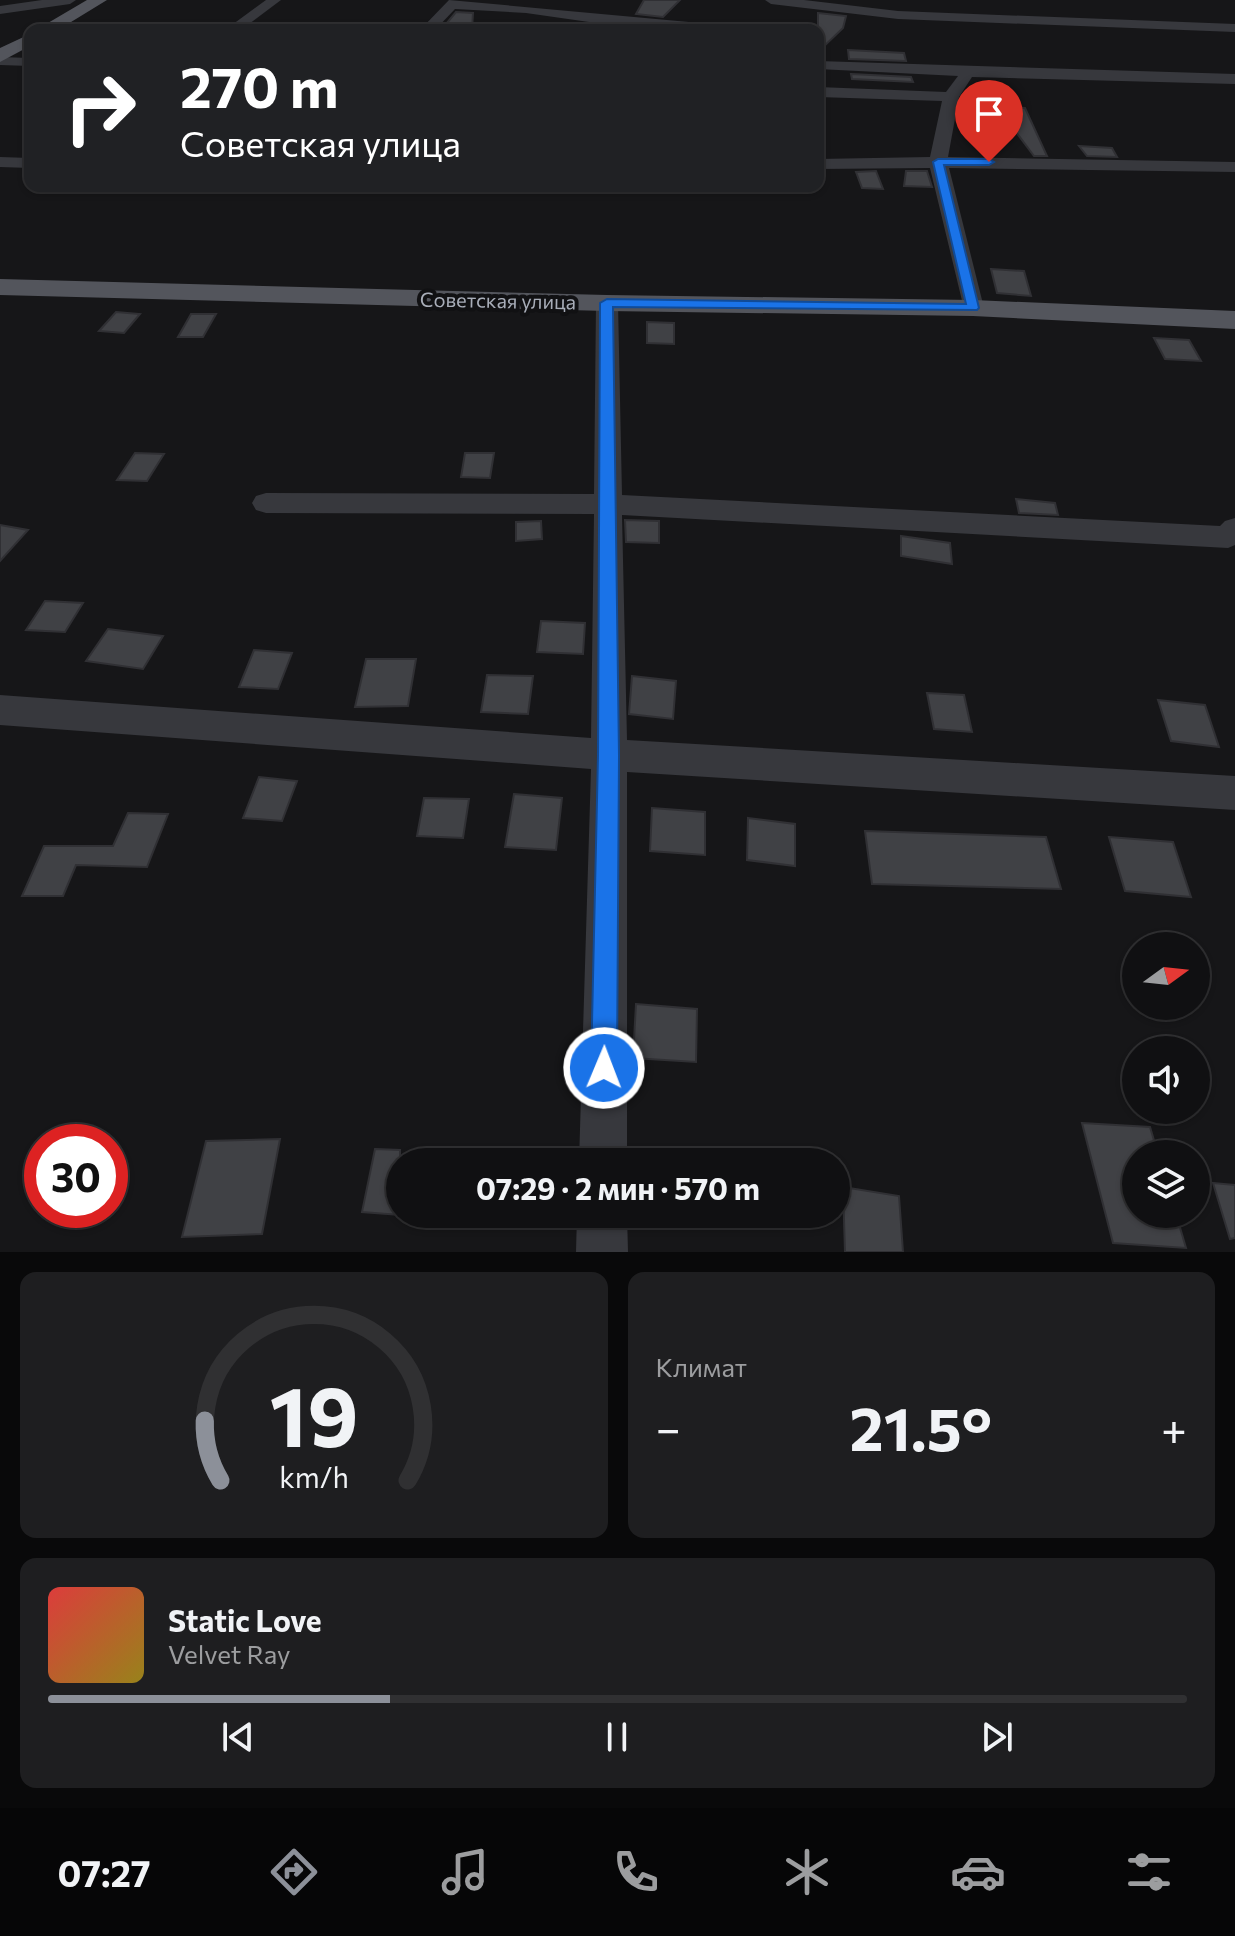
<!DOCTYPE html>
<html lang="ru">
<head>
<meta charset="utf-8">
<style>
	:root { --surface:#101012; --page:#1e1e20; --text:#f1f3f6; --muted:#9c9d9f; --line:#303032; --accent:#8c9099 }
	body { margin:0; font-family:Commissioner,sans-serif; background:var(--page); color:var(--text); height:100vh; display:flex; flex-direction:column; font-size:30px; white-space:nowrap }
	* { box-sizing:border-box; margin:0 }
	p { font-size:26px; color:var(--muted) }
	.icon { flex:none; width:44px; height:44px; fill:none; stroke:currentColor; stroke-width:2; stroke-linecap:round; stroke-linejoin:round }
	.map { position:relative; height:1252px; overflow:hidden }
	.panel { display:flex; flex-direction:column; gap:20px; padding:20px; background:#09090a; flex:1 }
	.panel>* { flex:none }
	.hud { position:absolute; left:24px; top:24px; width:800px; height:168px; border-radius:16px; box-shadow:0 2px 6px #0004,0 0 0 2px var(--line); background:#202124; color:#fff; overflow:hidden }
	.needle { width:52px; rotate:75deg }
	.buttons { position:absolute; left:1122px; top:932px; display:grid; gap:16px }
	.buttons a { display:grid; place-items:center; width:88px; height:88px; border-radius:50%; background:var(--surface); box-shadow:0 2px 6px #0004,0 0 0 2px var(--line); font-size:40px }
	.speed { position:absolute; left:24px; top:1124px; display:flex; gap:16px; font-size:40px; font-weight:700; text-align:center }
	.speed>* { display:grid; place-content:center; width:104px; height:104px; border-radius:50%; background:var(--surface); box-shadow:0 2px 6px #0004,0 0 0 2px var(--line); line-height:1 }
	.speed .limit { border:12px solid #d22; background:#fff; color:#111 }
	.pin { position:absolute; display:grid; place-items:center; width:68px; height:68px; color:#fff; margin:-82px -34px; border-radius:50% 50% 50% 0; rotate:-45deg; box-shadow:0 0 8px #0007 }
	.pin .icon { rotate:45deg }
	.me { position:absolute; width:88px; margin:-44px; rotate:1deg; stroke-linejoin:round; filter:drop-shadow(0 0 6px #0008) }
	.turn { display:flex; align-items:center; gap:28px; height:168px; padding:0 24px; font-size:36px }
	.turn .icon { width:104px; height:104px; stroke-width:2.5 }
	.turn b { display:block; font-size:56px; line-height:68px }
	.big { font-size:60px; font-weight:700; line-height:1.1 }
	.panel .card { flex:1; display:flex; flex-direction:column; justify-content:center; gap:12px; min-width:0; padding:0 28px; border-radius:16px; background:var(--page) }
	.panel .dial { align-items:center; gap:0 }
	.dial svg { height:208px; overflow:visible; fill:none; stroke:var(--line); stroke-width:7; stroke-linecap:round; text-anchor:middle }
	.dial text { fill:var(--text); stroke:none }
	.song { display:flex; align-items:center; gap:24px }
	.cover { width:96px; height:96px; border-radius:12px; background:linear-gradient(135deg,hsl(0 70% 55%),hsl(50 70% 35%)) }
	.played { height:8px; border-radius:4px; background:linear-gradient(90deg,var(--accent) 30%,var(--line) 30%) }
	.keys { display:flex; justify-content:space-around; direction:ltr }
	.heat { display:flex; justify-content:space-between; align-items:center; font-size:44px; direction:ltr }
	.panel .tiles { flex:1; display:grid; gap:20px; grid-template-columns:1fr 1fr }
	.card:last-child { grid-column:span 2 }
	.trip { position:absolute; left:386px; top:1148px; width:464px; height:80px; border-radius:40px; background:var(--surface); box-shadow:0 2px 6px #0004,0 0 0 2px var(--line); font-weight:700; line-height:80px; text-align:center }
	.menu { display:flex; height:128px; justify-content:space-around; align-items:center; background:#060607; color:var(--muted) }
	.menu .icon { width:56px; height:56px }
	.menu .selected { color:var(--accent) }
	.menu b { font-size:36px; color:var(--text) }
	.map>svg:first-child { display:block }
	.building { fill:#404145; stroke:#303034; stroke-width:2 }
	.lines { fill:none; stroke-linecap:round; stroke-linejoin:round }
	.minor { fill:#37383d; fill-rule:evenodd }
	.major { fill:#53555c; fill-rule:evenodd }
	.route { fill:#1a73e8; stroke:#114b97; stroke-width:2 }
	.labels { text-anchor:middle; dominant-baseline:central; stroke-width:8; stroke-linejoin:round; paint-order:stroke }
	.far-street-label { font-size:20px; fill:#a8adb8; stroke:#111113 }
</style>
</head>
<body>
<div class="map">
<svg width="1235" height="1252" viewBox="0 0 1235 1252">
	<rect width="100%" height="100%" fill="#161618"/>
	<!-- building -->
	<path class="building" d="M 644,0 L 680,0 L 663,17 L 636,14 Z
		M 456,12 L 473,13 L 472,30 L 441,30 Z
		M 818,13 L 846,16 L 843,28 L 818,52 Z
		M 848,50 L 904,53 L 906,61 L 849,59 Z
		M 851,74 L 911,77 L 913,82 L 852,79 Z
		M 1003,107 L 1025,108 L 1047,156 L 1034,156 L 1010,124 Z
		M 1079,146 L 1112,148 L 1117,157 L 1087,156 Z
		M 876,171 L 883,189 L 862,188 L 856,172 Z
		M 906,171 L 927,171 L 932,187 L 904,186 Z
		M 991,269 L 1024,271 L 1031,296 L 997,293 Z
		M 116,312 L 140,314 L 124,333 L 99,331 Z
		M 191,314 L 216,314 L 203,337 L 178,337 Z
		M 647,322 L 674,323 L 674,344 L 647,343 Z
		M 1154,338 L 1189,340 L 1201,361 L 1165,359 Z
		M 135,453 L 164,454 L 147,481 L 117,480 Z
		M 465,453 L 494,453 L 490,478 L 461,477 Z
		M 1016,499 L 1055,503 L 1058,515 L 1019,513 Z
		M 625,520 L 659,521 L 659,543 L 626,542 Z
		M 541,521 L 542,539 L 516,541 L 516,522 Z
		M 0,525 L 28,530 L 0,561 Z
		M 901,536 L 950,543 L 952,564 L 901,556 Z
		M 45,601 L 83,603 L 65,632 L 26,630 Z
		M 541,621 L 585,623 L 583,654 L 537,652 Z
		M 108,629 L 163,636 L 143,669 L 86,661 Z
		M 254,650 L 292,653 L 278,689 L 239,687 Z
		M 366,659 L 416,659 L 408,706 L 355,707 Z
		M 487,675 L 533,676 L 528,714 L 481,712 Z
		M 632,676 L 676,681 L 673,719 L 629,714 Z
		M 927,693 L 964,695 L 972,732 L 934,729 Z
		M 1158,700 L 1205,705 L 1219,747 L 1171,741 Z
		M 259,777 L 297,781 L 282,821 L 243,818 Z
		M 514,794 L 562,798 L 556,850 L 505,847 Z
		M 424,798 L 469,799 L 463,838 L 417,836 Z
		M 652,808 L 705,812 L 705,855 L 650,851 Z
		M 128,813 L 168,814 L 147,867 L 76,865 L 63,896 L 22,896 L 44,846 L 113,846 Z
		M 748,818 L 795,824 L 795,866 L 747,860 Z
		M 865,831 L 1046,837 L 1061,889 L 872,884 Z
		M 1109,837 L 1173,842 L 1191,897 L 1125,891 Z
		M 636,1004 L 697,1009 L 696,1062 L 633,1058 Z
		M 1082,1123 L 1150,1127 L 1158,1154 L 1136,1154 L 1136,1214 L 1176,1214 L 1186,1248 L 1113,1243 Z
		M 280,1139 L 262,1234 L 182,1237 L 206,1141 Z
		M 375,1149 L 400,1150 L 400,1215 L 362,1212 Z
		M 1213,1183 L 1235,1185 L 1235,1238 L 1230,1239 Z
		M 843,1187 L 899,1196 L 903,1252 L 845,1252 Z"/>
	<g class="lines">
		<!-- minor -->
		<path class="minor" d="M 42,0 L 76,0 L 70,4 L 0,14 L 0,6 Z
			M 266,0 L 281,0 L 241,30 L 225,30 Z
			M 449,0 L 689,22 L 696,26 L 687,30 L 611,25 L 608,30 L 594,30 L 596,23 L 526,13 L 455,9 L 435,30 L 420,30 Z
			M 765,0 L 804,0 L 898,11 L 1235,24 L 1235,32 L 898,19 L 771,4 Z
			M 0,57 L 30,58 L 30,66 L 0,65 Z
			M 818,61 L 1235,74 L 1235,84 L 972,77 L 959,97 L 948,157 L 1235,162 L 1235,172 L 949,168 L 984,308 L 973,315 L 965,313 L 930,168 L 818,169 L 818,159 L 930,157 L 942,101 L 818,97 L 818,87 L 946,92 L 958,76 L 818,69 Z
			M 0,157 L 30,158 L 30,168 L 0,167 Z
			M 607,296 L 618,303 L 622,495 L 1220,526 L 1225,521 L 1235,518 L 1235,545 L 1228,548 L 622,515 L 627,740 L 1235,776 L 1235,810 L 627,772 L 627,1162 L 579,1162 L 591,769 L 0,725 L 0,695 L 591,738 L 594,514 L 266,513 L 256,510 L 252,503 L 256,496 L 266,493 L 594,494 L 596,303 Z
			M 577,1214 L 627,1214 L 628,1252 L 576,1252 Z"/>
		<!-- major -->
		<path class="major" d="M 87,0 L 107,0 L 58,30 L 36,30 Z
			M 30,34 L 30,46 L 0,62 L 0,48 Z
			M 0,279 L 607,295 L 973,300 L 1235,311 L 1235,329 L 973,316 L 607,311 L 0,295 Z"/>
	</g>
	<!-- route -->
	<path class="route" d="M 938,159 L 989,159 L 994,162 L 989,165 L 944,165 L 979,308 L 977,310 L 613,307 L 619,755 L 617,1068 L 613,1077 L 604,1081 L 595,1077 L 591,1068 L 598,755 L 600,303 L 607,299 L 966,304 L 933,162 Z"/>
	<g class="labels">
		<!-- far-street labels -->
		<g class="far-street-label">
			<text transform="translate(498 300) rotate(1)">Советская улица</text>
		</g>
	</g>
</svg>
<div class="buttons">
<a><svg class="needle" viewBox="-14 -14 28 28"><path d="M0-13l5 13h-10z" fill="#e53935"/><path d="M0 13l5-13h-10z" fill="#9c9d9f"/></svg></a>
<a><svg class="icon" aria-label="sound" viewBox="0 0 24 24"><path d="M4 9h4l5-4v14l-5-4H4zM17 9q2 3 0 6"/></svg></a>
<a><svg class="icon" aria-label="layers" viewBox="0 0 24 24"><path d="M12 4l9 5-9 5-9-5zM3 14l9 5 9-5"/></svg></a>
</div>
<div class="speed"><div class="limit">30</div></div>
<div class="pin" style="left:989px;top:162px;background:#d93025"><svg class="icon" aria-label="arrive" viewBox="0 0 24 24"><path d="M6 21V4h12l-3 4 3 4H6"/></svg></div>
<svg class="me" style="left:604px;top:1068px" viewBox="-20 -20 40 40"><circle r="17" fill="#1a73e8" stroke="#fff" stroke-width="3"/><path d="M0-11L8 9 0 5-8 9z" fill="#fff"/></svg>
<div class="trip">07:29 · 2 мин · 570 m</div>
<div class="hud">
<div class="turn"><svg class="icon" aria-label="right" viewBox="0 0 24 24"><path d="M7 20v-9h11M14 6l5 5-5 5"/></svg><div><b>270 m</b>Советская улица</div></div>
</div>
</div>
<section class="panel">
<div class="tiles">
<div class="card dial"><svg viewBox="0 0 100 80">
<path d="M14 69A42 42 0 1 1 86 69"/>
<path d="M14 69A42 42 0 0 1 8 46" stroke="#8c9099"/>
<text x="50" y="56" font-size="32" font-weight="700">19</text>
<text x="50" y="72" font-size="11">km/h</text>
</svg></div>
<div class="card"><p>Климат</p>
<div class="heat"><a>−</a><b class="big">21.5°</b><a>+</a></div>
</div>
<div class="card">
<div class="song"><i class="cover"></i><div><b>Static Love</b><p>Velvet Ray</p></div></div>
<div class="played"></div>
<div class="keys"><svg class="icon" aria-label="previous" viewBox="0 0 24 24"><path d="M18 5L8 12l10 7zM5 5v14"/></svg><svg class="icon" aria-label="pause" viewBox="0 0 24 24"><path d="M8 5v14M16 5v14"/></svg><svg class="icon" aria-label="next" viewBox="0 0 24 24"><path d="M6 5l10 7-10 7zM19 5v14"/></svg></div>
</div>
</div>
</section>
<nav class="menu">
<b>07:27</b>
<svg class="icon selected" aria-label="directions" viewBox="0 0 24 24"><path d="M12 3l9 9-9 9-9-9zM9 14v-3h6M13 9l2 2-2 2"/></svg>
<svg class="icon" aria-label="music" viewBox="0 0 24 24"><path d="M9 18V5l10-2v13"/><circle cx="6" cy="18" r="3"/><circle cx="16" cy="16" r="3"/></svg>
<svg class="icon" aria-label="phone" viewBox="0 0 24 24"><path d="M5 4h4l2 5-3 2q2 4 5 5l2-3 5 2v4C11 20 4 13 5 4z"/></svg>
<svg class="icon" aria-label="climate" viewBox="0 0 24 24"><path d="M12 3v18M4 7l16 10M4 17L20 7"/></svg>
<svg class="icon" aria-label="car" viewBox="0 0 24 24"><path d="M5 17H2v-5l4-1 3-4h7l3 4 3 1v5h-3M9 17h6M6 11h13"/><circle cx="7" cy="17" r="2"/><circle cx="17" cy="17" r="2"/></svg>
<svg class="icon" aria-label="filters" viewBox="0 0 24 24"><path d="M4 7h16M4 17h16"/><circle cx="9" cy="7" r="2"/><circle cx="15" cy="17" r="2"/></svg>
</nav>
</body>
</html>
